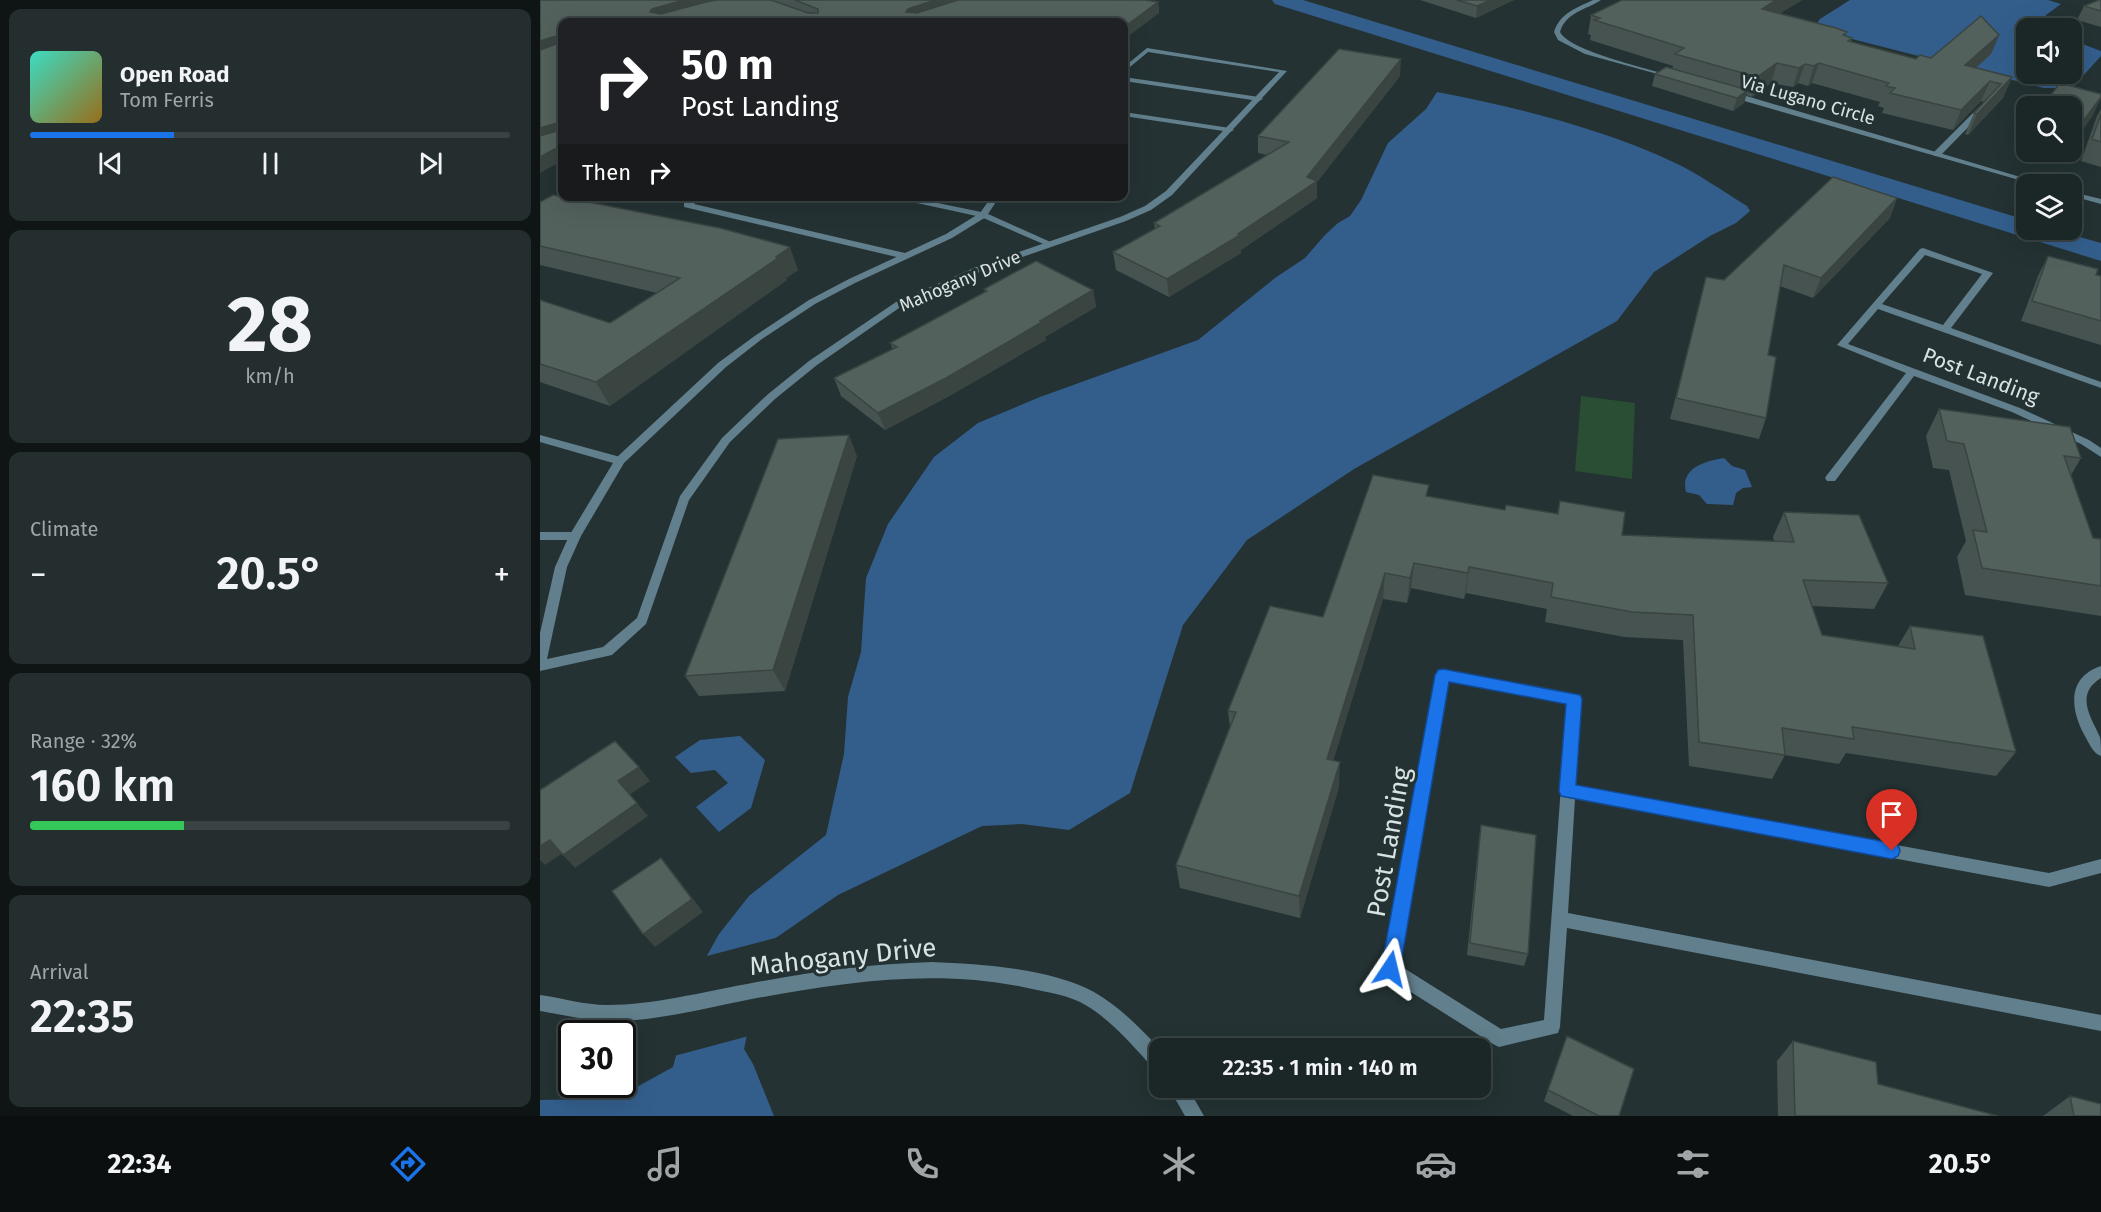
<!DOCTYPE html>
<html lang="en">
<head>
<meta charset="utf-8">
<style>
	:root { --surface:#1b2626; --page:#242e2e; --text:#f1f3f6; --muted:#a0a5a7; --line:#394343; --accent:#1a73e8 }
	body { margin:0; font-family:"Fira Sans",sans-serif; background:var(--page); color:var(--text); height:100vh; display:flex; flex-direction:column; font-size:22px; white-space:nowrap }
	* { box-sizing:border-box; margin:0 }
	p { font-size:20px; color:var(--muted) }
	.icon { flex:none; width:33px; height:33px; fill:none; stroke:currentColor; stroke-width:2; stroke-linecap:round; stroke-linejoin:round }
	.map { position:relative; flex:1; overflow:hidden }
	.panel { display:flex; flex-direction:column; gap:9px; padding:9px; background:#0f1515; width:540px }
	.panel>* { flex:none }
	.top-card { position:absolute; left:18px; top:18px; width:570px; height:183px; border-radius:12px; box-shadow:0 6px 24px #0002,0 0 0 2px var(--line); background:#202124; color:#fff; overflow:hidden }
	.fabs { position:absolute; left:1476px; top:18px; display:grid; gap:12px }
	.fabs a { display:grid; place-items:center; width:66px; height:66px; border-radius:12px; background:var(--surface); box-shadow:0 6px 24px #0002,0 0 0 2px var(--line); font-size:30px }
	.speed { position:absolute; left:18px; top:1020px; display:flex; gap:12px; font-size:30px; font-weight:700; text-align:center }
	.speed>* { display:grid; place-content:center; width:78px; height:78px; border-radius:50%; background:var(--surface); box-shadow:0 6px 24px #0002,0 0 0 2px var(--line); line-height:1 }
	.speed .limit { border:3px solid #111; border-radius:9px; background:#fff; color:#111 }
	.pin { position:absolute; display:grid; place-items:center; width:51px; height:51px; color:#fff; margin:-62px -26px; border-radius:50% 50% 50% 0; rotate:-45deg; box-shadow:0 0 6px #0007 }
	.pin .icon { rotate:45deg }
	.me { position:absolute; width:66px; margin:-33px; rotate:10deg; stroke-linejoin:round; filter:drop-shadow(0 0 4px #0008) }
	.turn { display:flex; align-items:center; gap:21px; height:126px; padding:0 24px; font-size:27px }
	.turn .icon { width:78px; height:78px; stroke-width:2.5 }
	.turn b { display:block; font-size:42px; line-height:51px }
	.then { display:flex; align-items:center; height:57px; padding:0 24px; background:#0003; gap:12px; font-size:22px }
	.big { font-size:45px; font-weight:600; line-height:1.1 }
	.panel .widget { flex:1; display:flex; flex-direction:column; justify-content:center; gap:9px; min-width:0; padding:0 21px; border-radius:12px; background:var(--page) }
	.panel .dial { align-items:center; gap:0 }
	.dial b { font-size:78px; line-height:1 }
	.song { display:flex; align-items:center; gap:18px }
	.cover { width:72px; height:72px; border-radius:9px; background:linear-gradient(135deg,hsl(170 70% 55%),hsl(40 70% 35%)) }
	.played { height:6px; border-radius:3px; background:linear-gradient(90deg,var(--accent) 30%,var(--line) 30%) }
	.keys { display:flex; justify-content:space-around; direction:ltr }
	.heat { display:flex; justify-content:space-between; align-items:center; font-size:33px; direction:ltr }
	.charge { height:9px; border-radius:4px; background:linear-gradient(90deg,#34c759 32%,var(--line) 0) }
	.trip { position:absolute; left:609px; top:1038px; width:342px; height:60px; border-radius:12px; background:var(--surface); box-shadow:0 6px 24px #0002,0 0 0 2px var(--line); font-weight:600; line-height:60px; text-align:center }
	.tabs { display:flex; height:96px; justify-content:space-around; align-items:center; background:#0b0f0f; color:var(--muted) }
	.tabs .icon { width:42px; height:42px }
	.tabs .current { color:var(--accent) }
	.tabs b { font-size:27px; color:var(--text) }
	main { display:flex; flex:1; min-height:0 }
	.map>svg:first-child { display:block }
	.green { fill:#294e33 }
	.water { fill:#335e8c }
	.pier { fill:#243233 }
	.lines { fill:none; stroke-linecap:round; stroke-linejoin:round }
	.canal { fill:#335e8c; fill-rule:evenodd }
	.lane { fill:#617f8c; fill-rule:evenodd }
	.street { fill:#617f8c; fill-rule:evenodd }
	.wall { fill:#475350 }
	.shaded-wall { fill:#3a4441 }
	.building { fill:#53615d; stroke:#3a4441; stroke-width:1.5 }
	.route { fill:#1a73e8; stroke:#114b97; stroke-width:1.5 }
	.labels { text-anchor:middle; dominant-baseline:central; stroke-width:6; stroke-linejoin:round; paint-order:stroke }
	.far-street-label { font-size:18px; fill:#dae3e3; stroke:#243233 }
	.street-label { font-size:21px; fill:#dae3e3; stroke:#243233 }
	.near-street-label { font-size:26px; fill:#dae3e3; stroke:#243233 }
</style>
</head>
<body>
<main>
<section class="panel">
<div class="widget">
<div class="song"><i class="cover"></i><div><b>Open Road</b><p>Tom Ferris</p></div></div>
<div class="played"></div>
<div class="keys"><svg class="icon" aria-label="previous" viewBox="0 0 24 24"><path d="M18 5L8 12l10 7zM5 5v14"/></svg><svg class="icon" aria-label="pause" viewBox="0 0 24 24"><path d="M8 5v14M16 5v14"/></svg><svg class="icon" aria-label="next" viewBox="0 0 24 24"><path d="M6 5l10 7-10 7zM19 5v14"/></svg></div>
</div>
<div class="widget dial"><b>28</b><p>km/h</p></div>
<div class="widget"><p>Climate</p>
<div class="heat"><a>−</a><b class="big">20.5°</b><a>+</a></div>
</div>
<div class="widget"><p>Range · 32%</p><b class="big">160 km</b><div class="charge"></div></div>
<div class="widget"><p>Arrival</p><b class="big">22:35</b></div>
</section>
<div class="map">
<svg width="1561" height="1116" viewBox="0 0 1561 1116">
	<rect width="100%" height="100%" fill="#243233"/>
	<!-- green -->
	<path class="green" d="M 1041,396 L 1095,403 L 1092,479 L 1035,471 Z"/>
	<!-- water -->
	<path class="water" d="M 1310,0 L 1508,0 L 1521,4 L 1506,15 L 1507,22 L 1513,28 L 1486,28 L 1486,74 L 1532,74 L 1532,40 L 1561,51 L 1561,56 L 1532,88 L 1504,88 L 1273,29 L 1280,19 Z
		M 897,92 C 975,107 1060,128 1131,161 C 1158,173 1182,191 1207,206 L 1210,211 L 1196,223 L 1170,236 L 1114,272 L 1077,321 L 814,469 L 707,540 L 643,625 L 590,793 L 529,830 L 482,824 L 442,826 L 298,895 L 227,944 L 204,1049 L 213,1064 L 234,1116 L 0,1116 L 0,1100 L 56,1099 L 93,1089 L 133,1067 L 159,970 L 179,934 L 209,896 L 286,835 L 304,754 L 308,697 L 321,652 L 326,578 L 348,524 L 394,457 L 438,423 L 500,397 L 658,340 L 735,278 L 765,258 L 785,235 L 798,223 L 810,216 L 821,200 L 848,143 L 886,109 Z
		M 1184,458 L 1192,466 L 1205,470 L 1212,487 L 1203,488 L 1196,493 L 1193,505 L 1167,504 L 1159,495 L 1146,492 C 1140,468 1165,461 1184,458 Z
		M 200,736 L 225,760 L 211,808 L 179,832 L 156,807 L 188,783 L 175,770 L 151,773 L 135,757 L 160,740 Z"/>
	<!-- pier -->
	<path class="pier" d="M 243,936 L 230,945 L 209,1036 L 134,1056 L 156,969 L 163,957 Z"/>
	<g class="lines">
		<!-- canal -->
		<path class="canal" d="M 732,0 L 763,0 L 1486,220 L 1486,230 L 1515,230 L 1561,243 L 1561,261 L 735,4 Z"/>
		<!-- lane -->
		<path class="lane" d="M 584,77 L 719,97 L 723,99 L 719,101 L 584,81 Z
			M 1438,108 L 1445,110 L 1400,156 L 1394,156 L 1394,152 Z
			M 584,112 L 690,128 L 694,130 L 690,132 L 584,116 Z
			M 154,196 L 164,196 L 154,204 L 365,253 L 369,256 L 365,259 L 144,207 L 144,203 Z
			M 345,196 L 364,196 L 446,213 L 515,244 L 508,246 L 441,217 Z
			M 0,435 L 84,458 L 85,461 L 80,465 L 0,442 Z
			M 0,532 L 35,532 L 41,536 L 35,540 L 0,540 Z"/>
		<!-- street -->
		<path class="street" d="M 1053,0 L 1061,0 C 1046,10 1026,12 1020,32 C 1029,51 1110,69 1132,76 L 1132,78 L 1045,54 L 1018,40 L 1014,32 C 1020,13 1036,8 1053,0 Z
			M 607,48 L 747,71 L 632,195 L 611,210 L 586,221 L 442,271 L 362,306 L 277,365 L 235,399 L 190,442 L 149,500 L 106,624 L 72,655 L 0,671 L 0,633 L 15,567 L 29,536 L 76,458 L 178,363 L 216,335 L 269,300 L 309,279 L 406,234 L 440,213 L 452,196 L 460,196 L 446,217 L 412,238 L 315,283 L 275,304 L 222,339 L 186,367 L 84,463 L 41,536 L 27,567 L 7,659 L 63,647 L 97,618 L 140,496 L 182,438 L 227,395 L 269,361 L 356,302 L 436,267 L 580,217 L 605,206 L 626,191 L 739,72 L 608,52 L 584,72 L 584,67 Z
			M 1187,92 L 1193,92 L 1504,184 L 1493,184 L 1187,96 Z
			M 1532,192 L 1561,199 L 1561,204 L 1532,196 Z
			M 1383,248 L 1453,273 L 1411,328 L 1561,382 L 1561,388 L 1338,309 L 1308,344 L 1480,408 L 1549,440 L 1561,448 L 1561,457 L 1541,444 L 1472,412 L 1374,376 L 1295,481 L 1287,481 L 1285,478 L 1287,475 L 1366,373 L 1297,345 L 1380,249 ZM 1385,255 L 1442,274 L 1403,325 L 1342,304 Z
			M 1561,666 L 1561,678 C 1535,694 1550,716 1560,737 C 1561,742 1561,750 1561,756 C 1553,753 1550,745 1546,738 C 1531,712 1525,678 1561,666 Z
			M 903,669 L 1039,695 L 1041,699 L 1035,786 L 1509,873 L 1561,859 L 1561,873 L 1509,887 L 1035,799 L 1028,913 L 1561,1015 L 1561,1031 L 1027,928 L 1020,1027 L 1018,1033 L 959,1047 L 953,1044 L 844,975 L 842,969 L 896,674 L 898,670 ZM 909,680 L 1027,703 L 1004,1020 L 961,1029 L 859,965 Z
			M 392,962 C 441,964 510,968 554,992 C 579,1006 600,1028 620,1049 L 620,1071 L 614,1069 C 592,1045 569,1017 540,1002 C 523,994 501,991 483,987 C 392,968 297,983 207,1000 C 167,1008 127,1018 86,1021 C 56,1023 29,1016 0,1011 L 0,995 C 22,998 45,1005 67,1005 C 115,1005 161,992 207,984 C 268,972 329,964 392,962 Z
			M 629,1088 L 648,1088 L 664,1116 L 645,1116 Z"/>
	</g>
	<!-- wall -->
	<path class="wall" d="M 0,0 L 605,0 L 618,2 L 619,13 L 584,39 L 584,22 L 22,22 L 0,173 Z
		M 880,0 L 974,0 L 936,18 Z
		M 1262,0 L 1240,13 L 1312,38 L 1311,42 L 1376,59 L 1391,58 L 1459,35 L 1451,54 L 1436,68 L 1472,77 L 1463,98 L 1428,135 L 1425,134 L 1434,113 L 1444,102 L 1441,101 L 1413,130 L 1342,113 L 1344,108 L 1338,106 L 1340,102 L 1272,83 L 1268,86 L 1258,83 L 1253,87 L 1231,83 L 1212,97 L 1206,95 L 1204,103 L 1193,111 L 1112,86 L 1115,74 L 1132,69 L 1133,66 L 1050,40 L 1051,35 L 1048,34 L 1051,15 Z
		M 1561,0 L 1561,27 L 1537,20 L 1544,6 Z
		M 860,76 L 777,182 L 777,198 L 701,250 L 701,253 L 629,297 L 576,270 L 573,252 L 615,229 L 614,223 L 727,155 L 718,153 L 718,136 Z
		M 1561,94 L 1561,98 L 1551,118 L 1532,145 L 1532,106 Z
		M 1561,109 L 1561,167 L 1541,161 L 1557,116 Z
		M 1486,127 L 1486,150 L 1477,147 Z
		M 1491,152 L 1510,152 L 1505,156 Z
		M 1510,152 L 1527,152 L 1523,156 Z
		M 1357,198 L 1350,218 L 1273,298 L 1240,286 L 1228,355 L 1226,418 L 1219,439 L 1130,419 L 1166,277 L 1184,280 Z
		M 0,202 L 258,270 L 246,278 L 247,280 L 70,406 L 0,382 L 0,300 L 70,323 L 117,293 L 0,265 Z
		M 1508,256 L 1561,276 L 1561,345 L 1481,321 L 1498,276 Z
		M 444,289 L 553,290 L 556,307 L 505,337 L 506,340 L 411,395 L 345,430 L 301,396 L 294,378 L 353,349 L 350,343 L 445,292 Z
		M 1399,409 L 1541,458 L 1531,475 L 1553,538 L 1561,539 L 1561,616 L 1425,595 L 1417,557 L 1426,541 L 1409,470 L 1393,468 L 1386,436 Z
		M 317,456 L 245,691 L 159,696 L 145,676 Z
		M 888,496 L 965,510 L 1017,514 L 1020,501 L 1082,535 L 1234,541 L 1233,537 L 1244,512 L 1348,583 L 1334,609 L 1272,606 L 1282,635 L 1358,646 L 1370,626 L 1476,752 L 1456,776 L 1306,753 L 1299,764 L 1245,755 L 1232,779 L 1149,766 L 1143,640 L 1084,637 L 1005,622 L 1007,609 L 926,593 L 924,599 L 871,588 L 867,603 L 843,599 L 793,761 L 799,787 L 760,918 L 640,888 L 636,865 L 690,727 L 688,711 L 783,617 Z
		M 941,825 L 988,954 L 984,966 L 927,955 L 939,839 Z
		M 1027,1036 L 1079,1116 L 1033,1116 L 1004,1101 Z
		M 1253,1041 L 1338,1084 L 1458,1116 L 1238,1116 L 1237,1061 Z
		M 1530,1096 L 1561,1116 L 1503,1116 Z"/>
	<!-- shaded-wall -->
	<path class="shaded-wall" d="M 144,0 L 191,0 L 116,20 L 110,12 L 112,9 Z
		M 395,0 L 428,0 L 370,20 L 366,12 L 368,9 Z
		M 951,0 L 974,0 L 936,18 L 937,6 Z
		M 1236,0 L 1262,0 L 1217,28 L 1222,9 Z
		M 618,2 L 619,13 L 584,39 L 584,27 Z
		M 1459,35 L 1451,54 L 1417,85 L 1425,65 Z
		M 16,36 L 21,47 L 0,54 L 0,41 Z
		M 861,59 L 860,76 L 777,182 L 777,198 L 701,250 L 701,253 L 629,297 L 627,279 L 698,234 L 767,177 Z
		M 1237,63 L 1231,83 L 1212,97 L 1217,77 Z
		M 1279,63 L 1272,83 L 1268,86 L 1274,66 Z
		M 1265,64 L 1258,83 L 1253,87 L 1259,68 Z
		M 1472,77 L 1463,98 L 1428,135 L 1437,114 Z
		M 1450,81 L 1441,101 L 1413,130 L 1421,110 Z
		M 1208,90 L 1204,103 L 1193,111 L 1197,98 Z
		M 1561,97 L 1551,118 L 1532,145 L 1532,140 L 1535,132 Z
		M 17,123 L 22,134 L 0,142 L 0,128 Z
		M 22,145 L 22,161 L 0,173 L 0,157 Z
		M 1357,198 L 1350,218 L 1273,298 L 1281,278 Z
		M 250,247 L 258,270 L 246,278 L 247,280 L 70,406 L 56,382 Z
		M 553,290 L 556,307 L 505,337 L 506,340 L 411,395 L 345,430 L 338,413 Z
		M 309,435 L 317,456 L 245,691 L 233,670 Z
		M 874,563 L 871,588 L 867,603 L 870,578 Z
		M 929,567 L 926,593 L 924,599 L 928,573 Z
		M 845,573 L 843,599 L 786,784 L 787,759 Z
		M 800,762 L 799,787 L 760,918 L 759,896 Z
		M 99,767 L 110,781 L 89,795 L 78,781 Z
		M 97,803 L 108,816 L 35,868 L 23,855 Z
		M 10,840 L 23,853 L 5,865 L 0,860 L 0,846 Z
		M 121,858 L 132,871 L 163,912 L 115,947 L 103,934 Z"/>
	<!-- building -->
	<path class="building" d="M 0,0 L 144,0 L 112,9 L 110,12 L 121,14 L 166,2 L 177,0 L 231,0 L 268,13 L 278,13 L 278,9 L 255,0 L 395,0 L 368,9 L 366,12 L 377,13 L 418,0 L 605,0 L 618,2 L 584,27 L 584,22 L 22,22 L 22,145 L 0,157 L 0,136 L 17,131 L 17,123 L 0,128 L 0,50 L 19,43 L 19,38 L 16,36 L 0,41 Z
		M 917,0 L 951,0 L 937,6 Z
		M 1082,0 L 1236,0 L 1222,9 L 1296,28 L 1307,32 L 1303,35 L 1312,38 L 1308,41 L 1376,59 L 1380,55 L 1391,58 L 1441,16 L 1459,35 L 1425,65 L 1472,77 L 1437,114 L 1434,113 L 1461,84 L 1450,81 L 1421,110 L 1350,93 L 1355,88 L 1346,86 L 1349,83 L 1279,63 L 1274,66 L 1265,64 L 1259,68 L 1237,63 L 1217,77 L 1135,54 L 1144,48 L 1054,20 L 1060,18 L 1051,15 Z
		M 1559,0 L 1561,0 L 1561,11 L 1544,6 Z
		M 799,49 L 861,59 L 767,177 L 777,181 L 698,234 L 700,235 L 627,279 L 573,252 L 620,226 L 614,223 L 749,142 L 718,136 Z
		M 1126,67 L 1208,90 L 1197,98 L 1115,74 Z
		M 1520,83 L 1561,94 L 1561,97 L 1535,132 L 1532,131 L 1532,106 L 1502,106 Z
		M 1561,114 L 1561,142 L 1552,139 Z
		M 1293,177 L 1357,198 L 1281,278 L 1244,265 L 1228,355 L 1236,357 L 1226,418 L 1136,398 L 1166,277 L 1184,280 Z
		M 13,195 L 180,228 L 250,247 L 236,257 L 238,258 L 56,382 L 0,364 L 0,300 L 70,323 L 140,278 L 0,246 L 0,202 Z
		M 1508,256 L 1558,269 L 1556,275 L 1561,276 L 1561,321 L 1492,301 Z
		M 496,261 L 553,290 L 500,321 L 502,322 L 406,378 L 338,413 L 294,378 L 357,347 L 350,343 L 447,291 L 444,289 Z
		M 1399,409 L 1530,427 L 1541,458 L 1524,456 L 1553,538 L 1561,539 L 1561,586 L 1442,568 L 1433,530 L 1447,532 L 1424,444 L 1407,441 Z
		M 309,435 L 233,670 L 145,676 L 238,439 Z
		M 833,475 L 889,485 L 886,496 L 965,510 L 966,505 L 1018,514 L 1020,501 L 1085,512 L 1082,535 L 1254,542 L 1244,512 L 1319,515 L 1348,583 L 1263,580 L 1282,635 L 1375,649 L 1370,626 L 1443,636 L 1476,752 L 1312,727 L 1314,739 L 1242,728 L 1245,755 L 1159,742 L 1153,615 L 1092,612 L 1011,597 L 1013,583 L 929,567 L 928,573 L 874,563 L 870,578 L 845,573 L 787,759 L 800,762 L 759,896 L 636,865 L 696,712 L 688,711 L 730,606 L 783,617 Z
		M 75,741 L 99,767 L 78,781 L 97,803 L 23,855 L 10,840 L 0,846 L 0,790 Z
		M 941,825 L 996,835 L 988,954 L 930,943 Z
		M 121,858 L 152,899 L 103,934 L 72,891 Z
		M 1027,1036 L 1094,1069 L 1079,1116 L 1059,1116 L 1008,1090 Z
		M 1253,1041 L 1336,1062 L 1338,1084 L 1458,1116 L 1255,1116 Z
		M 1530,1096 L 1561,1104 L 1561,1116 L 1534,1116 Z"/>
	<!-- route -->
	<path class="route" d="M 903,669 L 1040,695 L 1042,699 L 1036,785 L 1352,843 L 1358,845 L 1360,851 L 1358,856 L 1352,859 L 1021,796 L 1019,791 L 1026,704 L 909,682 L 860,969 L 857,976 L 850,979 L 844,976 L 841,969 L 895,675 L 898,670 Z"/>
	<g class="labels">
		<!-- far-street labels -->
		<g class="far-street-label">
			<text transform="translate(1268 100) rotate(16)">Via Lugano Circle</text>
			<text transform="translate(420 281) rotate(-23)">Mahogany Drive</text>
		</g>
		<!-- street labels -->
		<g class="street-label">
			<text transform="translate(1441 376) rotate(21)">Post Landing</text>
		</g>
		<!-- near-street labels -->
		<g class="near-street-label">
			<text transform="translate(849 842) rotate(-80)">Post Landing</text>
			<text transform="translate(303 957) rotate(-6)">Mahogany Drive</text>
		</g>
	</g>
</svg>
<div class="fabs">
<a><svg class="icon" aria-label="sound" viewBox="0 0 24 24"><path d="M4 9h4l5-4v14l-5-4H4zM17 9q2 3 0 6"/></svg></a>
<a><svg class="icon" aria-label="search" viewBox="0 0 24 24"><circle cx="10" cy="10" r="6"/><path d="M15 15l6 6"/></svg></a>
<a><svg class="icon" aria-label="layers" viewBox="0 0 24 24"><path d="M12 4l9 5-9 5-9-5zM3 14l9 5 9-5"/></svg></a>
</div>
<div class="speed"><div class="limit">30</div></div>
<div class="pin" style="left:1352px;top:851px;background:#d93025"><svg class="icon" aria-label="arrive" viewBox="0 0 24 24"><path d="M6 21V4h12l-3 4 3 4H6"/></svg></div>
<svg class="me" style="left:850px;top:969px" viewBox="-20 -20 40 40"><path d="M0-17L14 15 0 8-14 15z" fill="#1a73e8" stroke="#fff" stroke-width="4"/></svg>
<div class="trip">22:35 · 1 min · 140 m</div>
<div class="top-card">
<div class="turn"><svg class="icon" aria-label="right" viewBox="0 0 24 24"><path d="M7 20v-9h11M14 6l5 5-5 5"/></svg><div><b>50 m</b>Post Landing</div></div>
<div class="then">Then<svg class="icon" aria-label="right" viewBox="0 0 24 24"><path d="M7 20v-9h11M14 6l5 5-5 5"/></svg></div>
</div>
</div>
</main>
<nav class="tabs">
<b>22:34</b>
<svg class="icon current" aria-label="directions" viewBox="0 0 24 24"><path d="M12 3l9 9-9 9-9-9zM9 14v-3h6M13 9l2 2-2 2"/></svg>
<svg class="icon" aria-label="music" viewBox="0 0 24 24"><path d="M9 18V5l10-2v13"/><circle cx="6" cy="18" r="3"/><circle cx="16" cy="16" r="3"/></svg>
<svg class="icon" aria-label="phone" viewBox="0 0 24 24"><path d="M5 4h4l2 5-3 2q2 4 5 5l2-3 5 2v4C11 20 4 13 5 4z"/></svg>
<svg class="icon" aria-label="climate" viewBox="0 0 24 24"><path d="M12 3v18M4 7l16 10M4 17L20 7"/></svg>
<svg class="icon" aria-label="car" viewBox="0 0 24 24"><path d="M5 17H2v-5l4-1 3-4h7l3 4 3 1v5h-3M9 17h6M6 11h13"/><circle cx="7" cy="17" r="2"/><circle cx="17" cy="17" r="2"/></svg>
<svg class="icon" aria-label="filters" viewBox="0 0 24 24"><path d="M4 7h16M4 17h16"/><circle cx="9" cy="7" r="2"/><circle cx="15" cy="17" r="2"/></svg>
<b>20.5°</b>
</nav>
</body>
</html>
